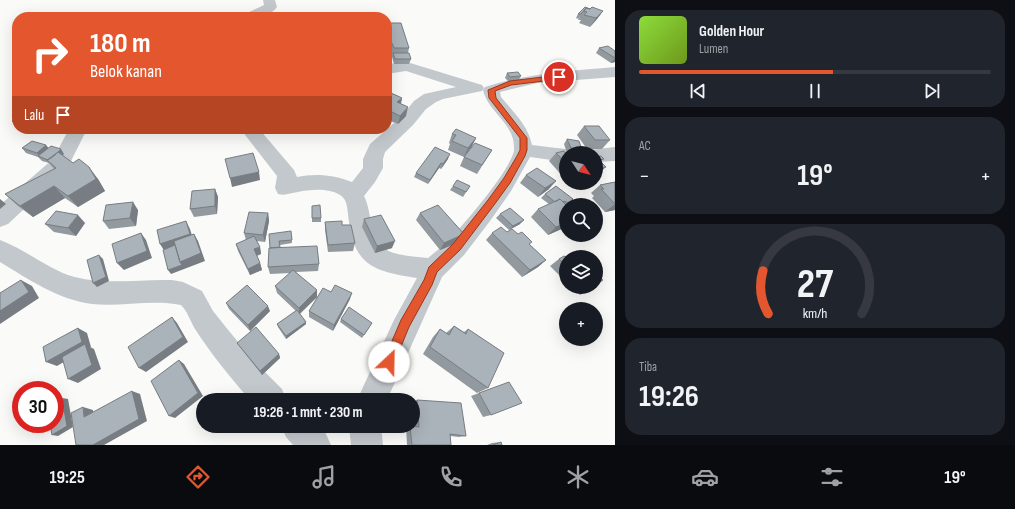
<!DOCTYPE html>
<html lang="id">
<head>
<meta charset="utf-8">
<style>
	:root { --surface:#171b24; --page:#20242c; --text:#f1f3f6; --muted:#9ea1a6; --line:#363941; --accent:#e4572e }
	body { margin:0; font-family:"Sofia Sans Condensed",sans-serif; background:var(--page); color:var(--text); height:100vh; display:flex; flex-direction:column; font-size:15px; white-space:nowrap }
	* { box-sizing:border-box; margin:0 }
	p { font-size:13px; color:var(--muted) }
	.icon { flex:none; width:22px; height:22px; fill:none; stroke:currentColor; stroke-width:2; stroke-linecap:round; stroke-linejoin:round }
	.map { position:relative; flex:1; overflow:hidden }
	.drawer { display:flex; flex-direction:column; gap:10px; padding:10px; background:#0d0f14; width:400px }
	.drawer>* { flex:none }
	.hud { position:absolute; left:12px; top:12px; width:380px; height:122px; border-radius:16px; box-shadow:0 4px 16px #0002; background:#e4572e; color:#fff; overflow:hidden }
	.needle { width:26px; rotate:126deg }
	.buttons { position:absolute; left:559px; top:146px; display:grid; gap:8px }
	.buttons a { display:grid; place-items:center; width:44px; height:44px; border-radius:50%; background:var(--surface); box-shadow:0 4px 16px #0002; font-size:20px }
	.speed { position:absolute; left:12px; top:381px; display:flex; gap:8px; font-size:20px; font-weight:700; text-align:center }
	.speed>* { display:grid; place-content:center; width:52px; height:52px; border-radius:50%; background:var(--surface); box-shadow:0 4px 16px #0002; line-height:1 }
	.speed .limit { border:6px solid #d22; background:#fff; color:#111 }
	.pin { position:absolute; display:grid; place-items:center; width:34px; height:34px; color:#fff; margin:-17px; border:2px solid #fff; border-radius:50%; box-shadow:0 1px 4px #0007 }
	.me { position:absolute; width:44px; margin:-22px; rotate:24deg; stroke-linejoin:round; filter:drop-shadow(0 0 3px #0008) }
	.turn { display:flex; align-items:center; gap:14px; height:84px; padding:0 12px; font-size:18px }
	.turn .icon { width:52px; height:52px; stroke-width:2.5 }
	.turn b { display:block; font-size:28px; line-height:34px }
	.then { display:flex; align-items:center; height:38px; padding:0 12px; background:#0003; gap:8px; font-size:15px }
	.big { font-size:30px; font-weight:700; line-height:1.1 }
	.drawer .widget { flex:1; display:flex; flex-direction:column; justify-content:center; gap:6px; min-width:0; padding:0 14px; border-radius:16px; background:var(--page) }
	.drawer .dial { align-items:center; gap:0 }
	.dial svg { height:104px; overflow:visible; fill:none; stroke:var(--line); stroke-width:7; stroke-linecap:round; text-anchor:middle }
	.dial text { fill:var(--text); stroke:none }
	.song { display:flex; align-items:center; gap:12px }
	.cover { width:48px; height:48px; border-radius:6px; background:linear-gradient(135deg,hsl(90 70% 55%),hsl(80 70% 35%)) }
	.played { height:4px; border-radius:2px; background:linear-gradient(90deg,var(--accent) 55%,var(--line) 55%) }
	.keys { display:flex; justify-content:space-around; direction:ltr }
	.heat { display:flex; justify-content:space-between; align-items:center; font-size:22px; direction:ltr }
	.trip { position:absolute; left:196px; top:393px; width:224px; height:40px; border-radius:20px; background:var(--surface); box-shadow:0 4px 16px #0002; font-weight:700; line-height:40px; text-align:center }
	.dock { display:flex; height:64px; justify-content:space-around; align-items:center; background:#090b0e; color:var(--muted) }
	.dock .icon { width:28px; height:28px }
	.dock .current { color:var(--accent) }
	.dock b { font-size:18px; color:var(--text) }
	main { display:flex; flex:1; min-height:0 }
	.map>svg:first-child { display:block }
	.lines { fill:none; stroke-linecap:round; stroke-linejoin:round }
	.minor { fill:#c3c8cc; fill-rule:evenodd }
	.wall { fill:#929a9f }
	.shaded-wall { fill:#777d82 }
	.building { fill:#aab3b9; stroke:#777d82 }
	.route { fill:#e4572e; stroke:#94391e }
</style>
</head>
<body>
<main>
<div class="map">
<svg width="615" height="445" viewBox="0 0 615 445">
	<rect width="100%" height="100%" fill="#fafaf8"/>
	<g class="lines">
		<!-- minor -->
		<path class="minor" d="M 263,0 L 275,0 L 277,7 C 270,17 255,17 244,17 L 245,14 L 264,5 Z
			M 407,62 L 482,85 L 484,88 L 482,91 L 443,99 L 436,102 L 426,109 L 413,125 L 385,152 L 383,159 L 383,168 L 375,182 L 364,196 C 369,206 370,218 372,229 C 377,257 406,255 428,258 C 435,252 442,247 449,240 C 465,223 509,172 514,151 C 514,147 514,143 513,139 C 508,120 487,109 483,90 L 485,87 C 528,73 571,71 615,67 L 615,77 L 537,83 L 500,92 L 501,97 C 513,112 528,125 532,145 L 573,150 L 574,153 L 566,153 L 566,162 L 530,157 L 511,191 L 490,221 L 464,255 L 442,277 L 387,400 L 357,400 L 394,320 L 417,278 C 370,271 353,264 348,214 C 347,207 347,199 340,195 C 330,188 310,189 298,192 C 290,193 286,196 278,194 L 275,188 L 277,176 L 242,131 L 243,129 L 261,129 L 260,130 L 294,170 L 297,177 C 315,173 335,175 352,182 L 363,168 L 363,159 L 370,144 L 401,117 L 414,101 L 424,94 L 456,87 L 406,71 L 387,74 L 387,64 Z
			M 69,129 L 87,129 L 67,169 L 8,224 L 0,227 L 0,205 L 53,159 Z
			M 615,147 L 615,161 L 596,162 L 596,153 L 588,153 L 589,150 Z
			M 0,240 C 24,249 44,266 68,275 C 101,286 137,279 172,280 L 183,282 L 202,291 L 213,311 L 229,331 L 254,361 L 282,389 L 286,400 L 250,400 C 231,378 211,354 195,329 C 190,321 188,312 181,305 C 152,299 121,307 92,304 C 59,300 28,279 0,262 Z
			M 281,426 L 319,426 L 326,434 L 331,445 L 293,445 L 286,437 Z
			M 349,426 L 381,426 L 383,445 L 351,445 Z"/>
	</g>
	<!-- wall -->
	<path class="wall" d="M 585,7 L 590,9 L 603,11 L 597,19 L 590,27 L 579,23 L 581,20 L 578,20 L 580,17 L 578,19 L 576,18 L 578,14 Z
		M 387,23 L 409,48 L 408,53 L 411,59 L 409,64 L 394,64 L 392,57 L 390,52 L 387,52 Z
		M 599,48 L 615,51 L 615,62 L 611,63 L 596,53 Z
		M 507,73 L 521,76 L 518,81 L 508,81 L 505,78 Z
		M 387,97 L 402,98 L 401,104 L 406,116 L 398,124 L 388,120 L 387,121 Z
		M 584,126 L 610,140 L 602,149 L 587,149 L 577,135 Z
		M 452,134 L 476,138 L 472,146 L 464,157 L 448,150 L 450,144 L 449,143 Z
		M 567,139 L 582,150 L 580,153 L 592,153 L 567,153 L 564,144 Z
		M 46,145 L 48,148 L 64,154 L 62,155 L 73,163 L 98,179 L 105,191 L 78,207 L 65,198 L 33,217 L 18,206 L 5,194 L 54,169 L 49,163 L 42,161 L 38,157 L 26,153 L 22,148 Z
		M 492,150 L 477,174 L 460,166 L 464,157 Z
		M 556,153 L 566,154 L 566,180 L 549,161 Z
		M 448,159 L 441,169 L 439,168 L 428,184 L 414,177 L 416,173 Z
		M 526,175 L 549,189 L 538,197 L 520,183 Z
		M 615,182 L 615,210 L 605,212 L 592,198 L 594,196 L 591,193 L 600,185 Z
		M 453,186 L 470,186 L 463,197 L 450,190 Z
		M 556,186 L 569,203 L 566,205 L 566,227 L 548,235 L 531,217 L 538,209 L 549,204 L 541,198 L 545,194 Z
		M 215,189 L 218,197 L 217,214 L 194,217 L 190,209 Z
		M 312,206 L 321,218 L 321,222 L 312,222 Z
		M 138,210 L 136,226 L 109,229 L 103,221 Z
		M 268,213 L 269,221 L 265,242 L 257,241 L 260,247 L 261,254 L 257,256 L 260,263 L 262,270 L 250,275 L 238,251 L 236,244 L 246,240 L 244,233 Z
		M 420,213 L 464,234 L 459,242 L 440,250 L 416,220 Z
		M 500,214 L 520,224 L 509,230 L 496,218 Z
		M 364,219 L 392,248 L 375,253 L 362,227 Z
		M 325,222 L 342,225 L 355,243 L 353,251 L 328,252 L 325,230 Z
		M 85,223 L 76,236 L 54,232 L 45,224 Z
		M 291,231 L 292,243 L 280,245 L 280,247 L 319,264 L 318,271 L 296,272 L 317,297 L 300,314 L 306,322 L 306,324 L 286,339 L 278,327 L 277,324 L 296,311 L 277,293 L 275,286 L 290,273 L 270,274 L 268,267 L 270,248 Z
		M 507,232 L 530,245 L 546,260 L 538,267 L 522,277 L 486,240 L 492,233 Z
		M 566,257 L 566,282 L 550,266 L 559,259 Z
		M 572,287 L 593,287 L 580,295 Z
		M 331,292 L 350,299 L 333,331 L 309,317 L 309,311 Z
		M 226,303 L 270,311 L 250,331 L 229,309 Z
		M 341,319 L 372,323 L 362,338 L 340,322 Z
		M 454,326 L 464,332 L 468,329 L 488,388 L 477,393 L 423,354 L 433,337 L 440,329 L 446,333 Z
		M 237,343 L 279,354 L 280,358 L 262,375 L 240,347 Z
		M 479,393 L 491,415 L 483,417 L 471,396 Z
		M 417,400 L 466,436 L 459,437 L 450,436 L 451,445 L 407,445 L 406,427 L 409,426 L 414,426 L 413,414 L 413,402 Z
		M 501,442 L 502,445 L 487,445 L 492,443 Z"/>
	<!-- shaded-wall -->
	<path class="shaded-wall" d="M 603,11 L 597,19 L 590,27 L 596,18 Z
		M 615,58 L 615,62 L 611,63 Z
		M 402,98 L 400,106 L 397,102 Z
		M 408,107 L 406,116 L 398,124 L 400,116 Z
		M 390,111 L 388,120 L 387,121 L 388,113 Z
		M 476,138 L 472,146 L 464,157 L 468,148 Z
		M 46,145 L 50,150 L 41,158 L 37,153 Z
		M 61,149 L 64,154 L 52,164 L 48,160 Z
		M 450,154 L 448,159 L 441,169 L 443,164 Z
		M 441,163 L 439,168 L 428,184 L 430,180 Z
		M 89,167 L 98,179 L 105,191 L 78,207 L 68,196 Z
		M 606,167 L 597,175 L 596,175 L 596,169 Z
		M 259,172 L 260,180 L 232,187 L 230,178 Z
		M 556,181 L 549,189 L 538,197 L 545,188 Z
		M 54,186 L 65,198 L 33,217 L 20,206 Z
		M 215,189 L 218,197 L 217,214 L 215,206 Z
		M 0,199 L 6,204 L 0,209 Z
		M 133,202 L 138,210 L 136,226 L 130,218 Z
		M 615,204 L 615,210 L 605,212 Z
		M 268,213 L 269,221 L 265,242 L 263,235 Z
		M 78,215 L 85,223 L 76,236 L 68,228 Z
		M 524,220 L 520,224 L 509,230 L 513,226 Z
		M 186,221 L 190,229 L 194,242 L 194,234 L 198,241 L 205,261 L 171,274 L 168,270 L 165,252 L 160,244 Z
		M 566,223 L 566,227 L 548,235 L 556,227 Z
		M 141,233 L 146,240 L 152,258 L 124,270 L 117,263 Z
		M 464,234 L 459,242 L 440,250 L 444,243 Z
		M 395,241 L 392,248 L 375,253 L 377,246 Z
		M 260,247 L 261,254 L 255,256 L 254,249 Z
		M 99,255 L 103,259 L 109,281 L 97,287 L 93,283 Z
		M 546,260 L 538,267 L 522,277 L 530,270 Z
		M 260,263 L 262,270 L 250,275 L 248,269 Z
		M 21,280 L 32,286 L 39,298 L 0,324 L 0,311 Z
		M 317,290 L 317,297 L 299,314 L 299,308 Z
		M 352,293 L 350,299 L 333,331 L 334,325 Z
		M 268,306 L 270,311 L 250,331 L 248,325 Z
		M 172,317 L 177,323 L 188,342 L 146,372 L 139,368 Z
		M 306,322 L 306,324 L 286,339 L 286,336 Z
		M 78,328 L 87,333 L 91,347 L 90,347 L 94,349 L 101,369 L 78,383 L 68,379 L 86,349 L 57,366 L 46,362 Z
		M 279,354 L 280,358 L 262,375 L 260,371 Z
		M 179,360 L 184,364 L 203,396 L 175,418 L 169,416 Z
		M 132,391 L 140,394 L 147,421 L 104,445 L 93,445 Z
		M 62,398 L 68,399 L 73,427 L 58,436 L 52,435 Z
		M 83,407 L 93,410 L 94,419 L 84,417 Z"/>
	<!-- building -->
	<path class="building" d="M 585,7 L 590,9 L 586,8 L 581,14 L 578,14 Z
		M 592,7 L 603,11 L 596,18 L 584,15 L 587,12 L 584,11 L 586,8 L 590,9 Z
		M 387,23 L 401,23 L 409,48 L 394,48 L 392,43 L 388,43 L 387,40 Z
		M 608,46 L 615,51 L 615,58 L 599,48 Z
		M 393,53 L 409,53 L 411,59 L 395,59 Z
		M 518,72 L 521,76 L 510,77 L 507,73 Z
		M 391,93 L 402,98 L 397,102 L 408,107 L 400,116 L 390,111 L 388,113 L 387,113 L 387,97 Z
		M 17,118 L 17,125 L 12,121 Z
		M 584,126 L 599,126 L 610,140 L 595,140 Z
		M 456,129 L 476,138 L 468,148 L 452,141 L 456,135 L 452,134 Z
		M 567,139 L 579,141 L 582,150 L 571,148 Z
		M 32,141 L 46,145 L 37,153 L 22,148 Z
		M 475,143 L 492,150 L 482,165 L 464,157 Z
		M 51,146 L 61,149 L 54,156 L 48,160 L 38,156 Z
		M 435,147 L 450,154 L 443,164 L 441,163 L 430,180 L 416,173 Z
		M 564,151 L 566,154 L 566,163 L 556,153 Z
		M 589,151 L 592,153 L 578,153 Z
		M 58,152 L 73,163 L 79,159 L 89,167 L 96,179 L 68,196 L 54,186 L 20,206 L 5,194 L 56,168 L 47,160 Z
		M 253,153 L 259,172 L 230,178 L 225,159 Z
		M 601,156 L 604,159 L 599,160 L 606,167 L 596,169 L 596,157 Z
		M 537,168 L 556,181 L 545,188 L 526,175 Z
		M 457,180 L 470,186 L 466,192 L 453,186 Z
		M 615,182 L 615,204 L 601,189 L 604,189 L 600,185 Z
		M 556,186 L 573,199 L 568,203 L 564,201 L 563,202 L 560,199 L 555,202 L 545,194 Z
		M 215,189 L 215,206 L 190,209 L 192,191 Z
		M 560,199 L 566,205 L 566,223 L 556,227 L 538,209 Z
		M 133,202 L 130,218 L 103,221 L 106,205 Z
		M 320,205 L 321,218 L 312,218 L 312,206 Z
		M 438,205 L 464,234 L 444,243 L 420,213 Z
		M 510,208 L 524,220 L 513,226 L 500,214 Z
		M 56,211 L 78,215 L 68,228 L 45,224 Z
		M 249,212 L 268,213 L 263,235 L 244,233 Z
		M 381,215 L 395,241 L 377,246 L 364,219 Z
		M 186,221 L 190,234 L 160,244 L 157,230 Z
		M 342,221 L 342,225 L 351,225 L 355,243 L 328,245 L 325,222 Z
		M 501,227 L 507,232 L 512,229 L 518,234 L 522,232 L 532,242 L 529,244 L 546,260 L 530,270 L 492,233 Z
		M 291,231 L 292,240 L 279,241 L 280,247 L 270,248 L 269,234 Z
		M 141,233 L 147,251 L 117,263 L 112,244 Z
		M 194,234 L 201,253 L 180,262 L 174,241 Z
		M 254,236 L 260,247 L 254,249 L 260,263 L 248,269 L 236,244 Z
		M 175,245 L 180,262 L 182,265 L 168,270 L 163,250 Z
		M 317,246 L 319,264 L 268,267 L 269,248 Z
		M 99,255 L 106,277 L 93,283 L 87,260 Z
		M 564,256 L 566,257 L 566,266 L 559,259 Z
		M 293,270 L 317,290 L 299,308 L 275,286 Z
		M 596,274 L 603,280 L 596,285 Z
		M 21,280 L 29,292 L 0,311 L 0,293 Z
		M 247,285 L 268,306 L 248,325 L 226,303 Z
		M 335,285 L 352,293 L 334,325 L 309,311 L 323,288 L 331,292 Z
		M 349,307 L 372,323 L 364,335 L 341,319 Z
		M 297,310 L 306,322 L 286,336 L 277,324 Z
		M 172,317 L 183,337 L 139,368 L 128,347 Z
		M 454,326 L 466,334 L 468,329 L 504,353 L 488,388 L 430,347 L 440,329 L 449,335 Z
		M 256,327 L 279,354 L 260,371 L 237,343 Z
		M 78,328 L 82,342 L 46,362 L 43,347 Z
		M 85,344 L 92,365 L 68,379 L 62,357 Z
		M 179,360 L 198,393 L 169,416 L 151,381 Z
		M 509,382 L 522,403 L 491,415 L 479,393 Z
		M 132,391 L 139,419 L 93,445 L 76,445 L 71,413 L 83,407 L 84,417 Z
		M 62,398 L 67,426 L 52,435 L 50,424 L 55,424 L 55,402 Z
		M 417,400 L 461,403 L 466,436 L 450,434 L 451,445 L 412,445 L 410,426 L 419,427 Z
		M 501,442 L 502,445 L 493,445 Z"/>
	<!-- route -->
	<path class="route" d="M 559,75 L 562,77 L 561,79 L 511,85 L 495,91 L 496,98 L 527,138 L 527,150 L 525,156 L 510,183 L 494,205 L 460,250 L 437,272 L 432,285 L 409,327 L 393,366 L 389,368 L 384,366 L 383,362 L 401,320 L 424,280 L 429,267 L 453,244 L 488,200 L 504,178 L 517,156 L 520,150 L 520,138 L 489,98 L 488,90 L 510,81 Z"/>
</svg>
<div class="buttons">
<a><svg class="needle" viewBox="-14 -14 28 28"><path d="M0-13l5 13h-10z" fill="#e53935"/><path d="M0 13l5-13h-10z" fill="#9ea1a6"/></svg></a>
<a><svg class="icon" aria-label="search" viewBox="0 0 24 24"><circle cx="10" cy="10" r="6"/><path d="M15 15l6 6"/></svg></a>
<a><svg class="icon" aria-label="layers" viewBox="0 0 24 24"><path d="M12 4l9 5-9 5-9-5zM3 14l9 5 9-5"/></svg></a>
<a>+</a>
</div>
<div class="speed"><div class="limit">30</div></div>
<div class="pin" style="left:559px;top:77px;background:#d93025"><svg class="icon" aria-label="arrive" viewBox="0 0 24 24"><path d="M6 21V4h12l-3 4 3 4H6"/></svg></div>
<svg class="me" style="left:389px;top:362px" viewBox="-20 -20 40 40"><circle r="19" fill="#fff"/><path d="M0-13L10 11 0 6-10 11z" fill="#e4572e"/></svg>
<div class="trip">19:26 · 1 mnt · 230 m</div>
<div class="hud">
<div class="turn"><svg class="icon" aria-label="right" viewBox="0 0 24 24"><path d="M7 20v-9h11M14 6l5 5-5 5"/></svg><div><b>180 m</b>Belok kanan</div></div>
<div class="then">Lalu<svg class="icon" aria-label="arrive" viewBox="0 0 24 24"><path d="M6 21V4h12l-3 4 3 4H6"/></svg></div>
</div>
</div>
<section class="drawer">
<div class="widget">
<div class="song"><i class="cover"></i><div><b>Golden Hour</b><p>Lumen</p></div></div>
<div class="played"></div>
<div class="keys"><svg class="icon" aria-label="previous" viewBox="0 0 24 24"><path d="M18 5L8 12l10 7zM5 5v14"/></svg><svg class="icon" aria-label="pause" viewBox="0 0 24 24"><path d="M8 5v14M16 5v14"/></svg><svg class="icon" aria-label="next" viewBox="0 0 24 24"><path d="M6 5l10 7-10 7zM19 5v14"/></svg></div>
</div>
<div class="widget"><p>AC</p>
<div class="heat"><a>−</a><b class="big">19°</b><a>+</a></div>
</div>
<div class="widget dial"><svg viewBox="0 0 100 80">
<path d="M14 69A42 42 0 1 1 86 69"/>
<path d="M14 69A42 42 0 0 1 10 36" stroke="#e4572e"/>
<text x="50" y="56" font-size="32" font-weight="700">27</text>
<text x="50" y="72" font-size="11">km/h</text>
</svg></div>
<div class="widget"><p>Tiba</p><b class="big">19:26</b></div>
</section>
</main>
<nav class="dock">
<b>19:25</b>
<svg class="icon current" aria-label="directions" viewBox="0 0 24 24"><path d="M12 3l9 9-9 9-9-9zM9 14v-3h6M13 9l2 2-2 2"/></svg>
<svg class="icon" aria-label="music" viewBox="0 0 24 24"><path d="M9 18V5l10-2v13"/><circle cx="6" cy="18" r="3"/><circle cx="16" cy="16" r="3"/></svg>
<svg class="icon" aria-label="phone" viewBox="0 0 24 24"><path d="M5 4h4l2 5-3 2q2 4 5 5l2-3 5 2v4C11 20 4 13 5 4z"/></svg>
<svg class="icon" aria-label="climate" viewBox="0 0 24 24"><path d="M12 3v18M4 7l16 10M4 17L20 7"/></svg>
<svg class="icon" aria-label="car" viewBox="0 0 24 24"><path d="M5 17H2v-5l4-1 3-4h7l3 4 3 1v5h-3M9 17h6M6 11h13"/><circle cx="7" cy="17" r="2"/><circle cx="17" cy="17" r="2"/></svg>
<svg class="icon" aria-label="filters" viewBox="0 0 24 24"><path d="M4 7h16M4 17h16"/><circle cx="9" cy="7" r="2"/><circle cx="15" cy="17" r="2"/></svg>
<b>19°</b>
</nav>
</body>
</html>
